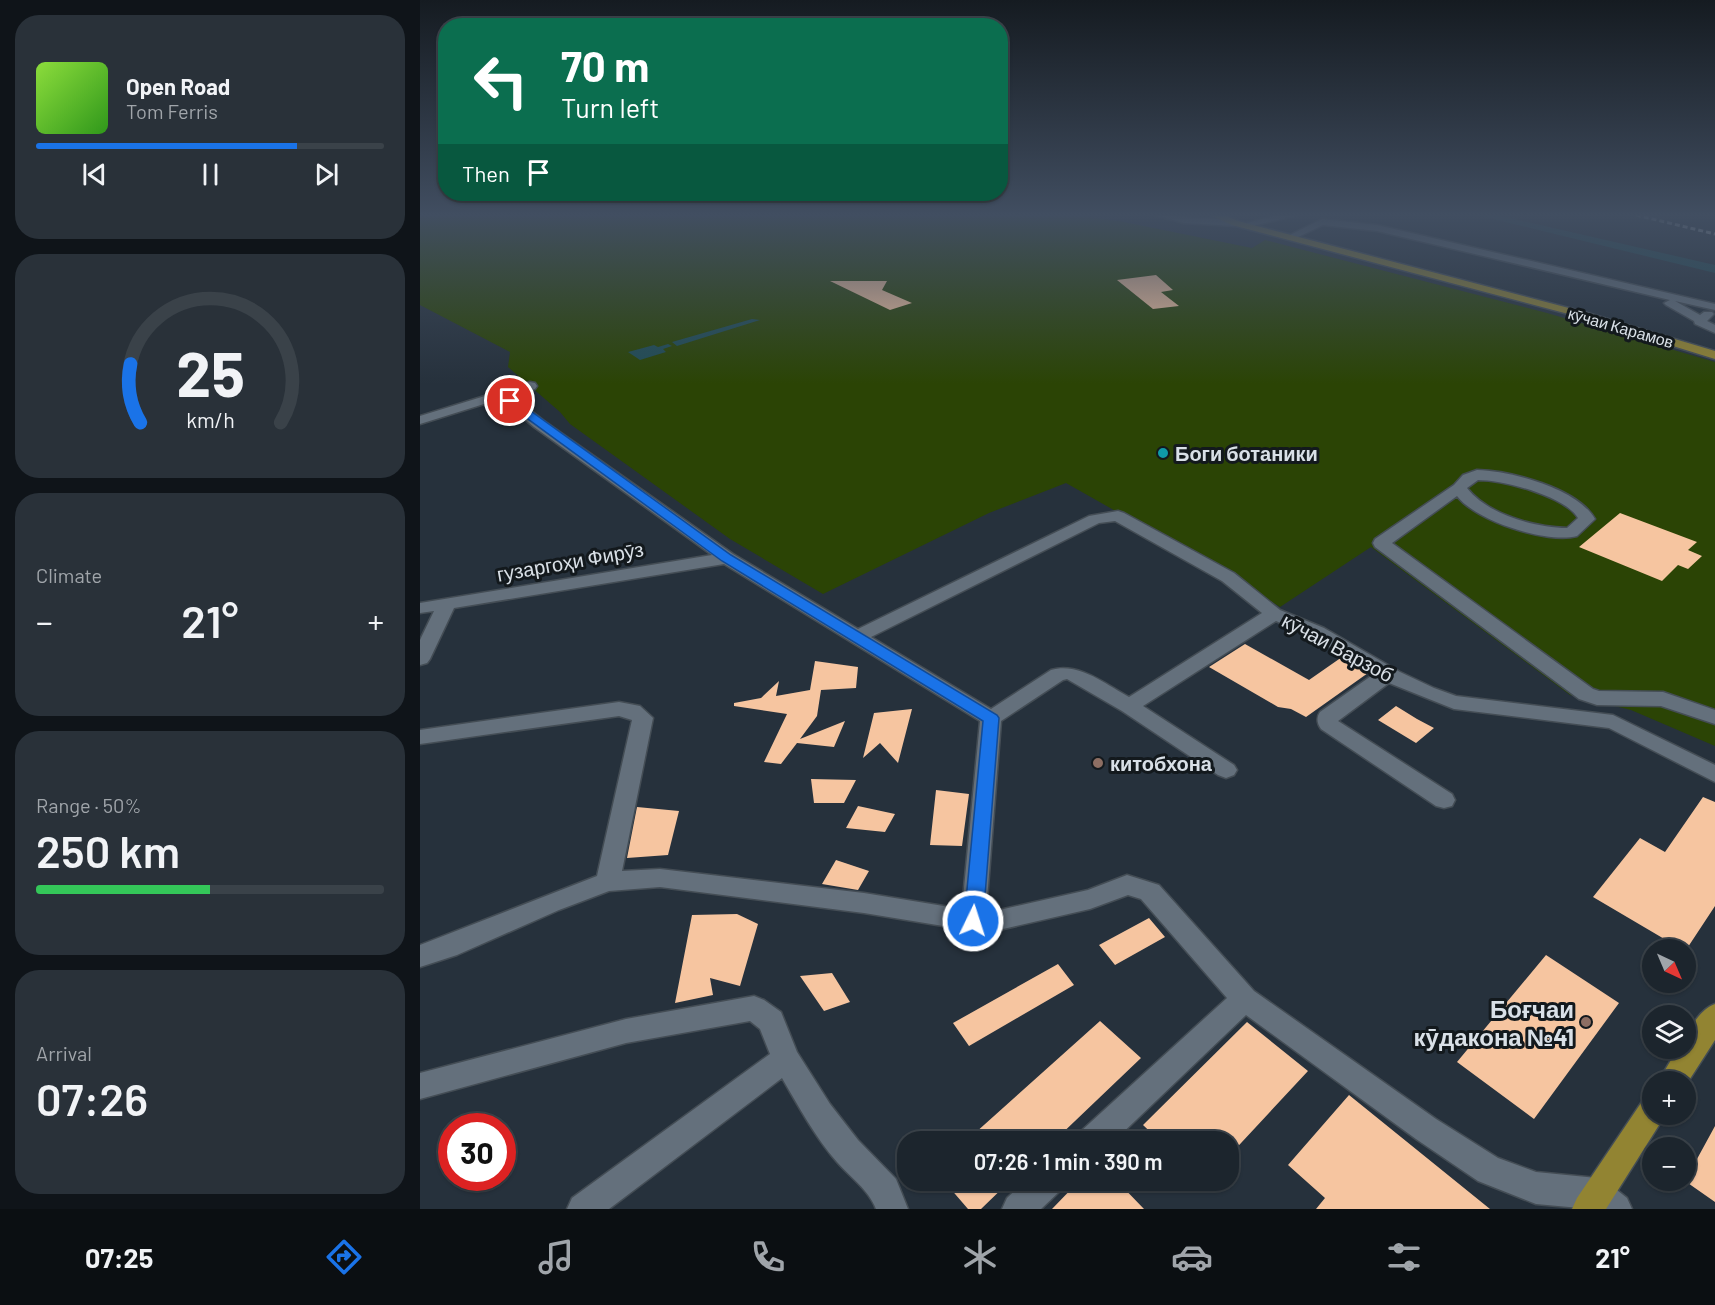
<!DOCTYPE html>
<html lang="en">
<head>
<meta charset="utf-8">
<style>
	:root { --surface:#1c252d; --page:#293139; --text:#f1f3f6; --muted:#a0a5aa; --line:#3a4249; --accent:#1a73e8 }
	body { margin:0; font-family:Barlow,sans-serif; background:var(--page); color:var(--text); height:100vh; display:flex; flex-direction:column; font-size:22px; white-space:nowrap }
	* { box-sizing:border-box; margin:0 }
	p { font-size:20px; color:var(--muted) }
	.icon { flex:none; width:33px; height:33px; fill:none; stroke:currentColor; stroke-width:2; stroke-linecap:round; stroke-linejoin:round }
	.map { position:relative; flex:1; overflow:hidden }
	.drawer { display:flex; flex-direction:column; gap:15px; padding:15px; background:#0f1419; width:420px }
	.drawer>* { flex:none }
	.guide { position:absolute; left:18px; top:18px; width:570px; height:183px; border-radius:24px; box-shadow:0 2px 4px #0004,0 0 0 2px var(--line); background:#0b6e4f; color:#fff; overflow:hidden }
	.needle { width:39px; rotate:136deg }
	.buttons { position:absolute; left:1222px; top:939px; display:grid; gap:12px }
	.buttons a { display:grid; place-items:center; width:54px; height:54px; border-radius:50%; background:var(--surface); box-shadow:0 2px 4px #0004,0 0 0 2px var(--line); font-size:30px }
	.speed { position:absolute; left:18px; top:1113px; display:flex; gap:12px; font-size:30px; font-weight:700; text-align:center }
	.speed>* { display:grid; place-content:center; width:78px; height:78px; border-radius:50%; background:var(--surface); box-shadow:0 2px 4px #0004,0 0 0 2px var(--line); line-height:1 }
	.speed .limit { border:9px solid #d22; background:#fff; color:#111 }
	.pin { position:absolute; display:grid; place-items:center; width:51px; height:51px; color:#fff; margin:-26px; border:3px solid #fff; border-radius:50%; box-shadow:0 2px 6px #0007 }
	.me { position:absolute; width:66px; margin:-33px; rotate:4deg; stroke-linejoin:round; filter:drop-shadow(0 0 4px #0008) }
	.turn { display:flex; align-items:center; gap:21px; height:126px; padding:0 24px; font-size:27px }
	.turn .icon { width:78px; height:78px; stroke-width:2.5 }
	.turn b { display:block; font-size:42px; line-height:51px }
	.then { display:flex; align-items:center; height:57px; padding:0 24px; background:#0003; gap:12px; font-size:22px }
	.big { font-size:45px; font-weight:600; line-height:1.1 }
	.drawer .widget { flex:1; display:flex; flex-direction:column; justify-content:center; gap:9px; min-width:0; padding:0 21px; border-radius:24px; background:var(--page) }
	.drawer .dial { align-items:center; gap:0 }
	.dial svg { height:156px; overflow:visible; fill:none; stroke:var(--line); stroke-width:7; stroke-linecap:round; text-anchor:middle }
	.dial text { fill:var(--text); stroke:none }
	.song { display:flex; align-items:center; gap:18px }
	.cover { width:72px; height:72px; border-radius:9px; background:linear-gradient(135deg,hsl(90 70% 55%),hsl(110 70% 35%)) }
	.played { height:6px; border-radius:3px; background:linear-gradient(90deg,var(--accent) 75%,var(--line) 75%) }
	.keys { display:flex; justify-content:space-around; direction:ltr }
	.heat { display:flex; justify-content:space-between; align-items:center; font-size:33px; direction:ltr }
	.charge { height:9px; border-radius:4px; background:linear-gradient(90deg,#34c759 50%,var(--line) 0) }
	.trip { position:absolute; left:477px; top:1131px; width:342px; height:60px; border-radius:24px; background:var(--surface); box-shadow:0 2px 4px #0004,0 0 0 2px var(--line); font-weight:600; line-height:60px; text-align:center }
	.dock { display:flex; height:96px; justify-content:space-around; align-items:center; background:#0b0f12; color:var(--muted) }
	.dock .icon { width:42px; height:42px }
	.dock .selected { color:var(--accent) }
	.dock b { font-size:27px; color:var(--text) }
	main { display:flex; flex:1; min-height:0 }
	.map>svg:first-child { display:block }
	.green { fill:#2b4405 }
	.water { fill:#214c55 }
	.lines { fill:none; stroke-linecap:round; stroke-linejoin:round }
	.canal { fill:#214c55; fill-rule:evenodd }
	.building { fill:#f6c5a0 }
	.minor-casing { stroke:#444d55; stroke-width:3 }
	.major-casing { stroke:#444d55; stroke-width:3 }
	.minor { fill:#64707c; fill-rule:evenodd }
	.major { fill:#928432; fill-rule:evenodd }
	.rail { stroke:#c5cdd4; stroke-width:3; stroke-dasharray:5 3; stroke-linecap:butt }
	.route { fill:#1a73e8; stroke:#114b97; stroke-width:1.5 }
	.culture-dot { fill:#0f9aa8; stroke:#13191d; stroke-width:2 }
	.education-dot { fill:#8d6e63; stroke:#13191d; stroke-width:2 }
	.labels { text-anchor:middle; dominant-baseline:central; stroke-width:6; stroke-linejoin:round; paint-order:stroke }
	.far-street-label { font-size:16px; fill:#d9e0e7; stroke:#13191d }
	.poi-label { font-size:20px; font-weight:bold; fill:#d9e0e7; stroke:#13191d; text-anchor:start }
	.street-label { font-size:20px; fill:#d9e0e7; stroke:#13191d }
	.near-poi-label { font-size:24px; font-weight:bold; fill:#d9e0e7; stroke:#13191d; text-anchor:end }
</style>
</head>
<body>
<main>
<section class="drawer">
<div class="widget">
<div class="song"><i class="cover"></i><div><b>Open Road</b><p>Tom Ferris</p></div></div>
<div class="played"></div>
<div class="keys"><svg class="icon" aria-label="previous" viewBox="0 0 24 24"><path d="M18 5L8 12l10 7zM5 5v14"/></svg><svg class="icon" aria-label="pause" viewBox="0 0 24 24"><path d="M8 5v14M16 5v14"/></svg><svg class="icon" aria-label="next" viewBox="0 0 24 24"><path d="M6 5l10 7-10 7zM19 5v14"/></svg></div>
</div>
<div class="widget dial"><svg viewBox="0 0 100 80">
<path d="M14 69A42 42 0 1 1 86 69"/>
<path d="M14 69A42 42 0 0 1 9 39" stroke="#1a73e8"/>
<text x="50" y="56" font-size="32" font-weight="700">25</text>
<text x="50" y="72" font-size="11">km/h</text>
</svg></div>
<div class="widget"><p>Climate</p>
<div class="heat"><a>−</a><b class="big">21°</b><a>+</a></div>
</div>
<div class="widget"><p>Range · 50%</p><b class="big">250 km</b><div class="charge"></div></div>
<div class="widget"><p>Arrival</p><b class="big">07:26</b></div>
</section>
<div class="map">
<svg width="1295" height="1209" viewBox="0 0 1295 1209">
	<rect width="100%" height="100%" fill="#26313c"/>
	<!-- green -->
	<path class="green" d="M 0,215 L 650,215 L 699,221 L 832,248 L 845,240 L 1127,313 L 1295,362 L 1295,746 L 1211,710 L 1150,695 L 951,547 L 860,607 L 814,578 L 646,483 L 569,513 L 403,594 L 310,539 L 150,424 L 140,412 L 88,367 L 90,352 L 0,305 Z"/>
	<!-- water -->
	<path class="water" d="M 332,319 L 340,320 L 257,346 L 252,342 Z
		M 248,344 L 252,346 L 243,349 L 246,352 L 220,360 L 208,352 L 234,345 L 238,347 Z"/>
	<g class="lines">
		<!-- canal -->
		<path class="canal" d="M 1057,215 L 1077,215 L 1295,265 L 1295,273 Z"/>
	</g>
	<!-- building -->
	<path class="building" d="M 736,275 L 753,290 L 741,292 L 759,306 L 733,309 L 697,280 Z
		M 410,281 L 467,281 L 462,290 L 492,303 L 470,310 Z
		M 1200,513 L 1277,542 L 1268,550 L 1282,556 L 1268,569 L 1258,565 L 1242,581 L 1159,547 Z
		M 825,644 L 889,680 L 922,657 L 948,673 L 886,717 L 871,709 L 858,707 L 789,667 Z
		M 395,661 L 438,667 L 436,688 L 401,690 L 397,716 L 380,739 L 425,721 L 414,747 L 377,743 L 361,764 L 344,762 L 367,714 L 314,706 L 314,703 L 341,698 L 359,681 L 356,696 L 390,690 Z
		M 976,706 L 997,719 L 1014,728 L 996,743 L 958,720 Z
		M 492,709 L 478,763 L 460,743 L 443,758 L 454,713 Z
		M 391,779 L 436,780 L 424,803 L 394,803 Z
		M 516,790 L 549,794 L 542,846 L 510,845 Z
		M 1283,797 L 1295,802 L 1295,906 L 1266,950 L 1263,950 L 1173,897 L 1220,838 L 1245,852 Z
		M 438,806 L 475,814 L 465,832 L 426,828 Z
		M 217,807 L 259,811 L 248,855 L 207,858 Z
		M 416,860 L 449,871 L 438,890 L 402,884 Z
		M 317,914 L 338,924 L 320,986 L 290,978 L 293,995 L 255,1003 L 272,915 Z
		M 729,918 L 745,937 L 695,965 L 679,945 Z
		M 1126,955 L 1199,1003 L 1114,1119 L 1037,1062 Z
		M 638,964 L 654,985 L 549,1046 L 533,1023 Z
		M 412,973 L 430,1002 L 404,1011 L 380,976 Z
		M 680,1021 L 721,1058 L 633,1142 L 545,1142 Z
		M 827,1022 L 888,1071 L 808,1157 L 808,1142 L 741,1142 L 723,1125 Z
		M 929,1095 L 1070,1209 L 896,1209 L 905,1198 L 868,1165 Z
		M 1295,1126 L 1295,1202 L 1265,1181 Z
		M 523,1180 L 591,1180 L 561,1209 L 548,1209 Z
		M 660,1180 L 696,1180 L 724,1209 L 632,1209 Z"/>
	<g class="lines">
		<defs>
			<path id="minor" d="M 735,215 L 815,220 L 820,223 L 815,226 L 764,223 Z
				M 858,215 L 878,215 L 824,228 L 819,225 Z
				M 902,219 L 957,225 L 1295,304 L 1295,310 L 1255,301 L 1280,315 L 1284,312 L 1292,312 L 1294,314 L 1287,321 L 1295,325 L 1295,333 L 1275,324 L 1274,321 L 1246,305 L 1244,303 L 1250,300 L 957,231 L 903,225 L 874,239 L 866,237 Z
				M 110,382 L 115,383 L 117,386 L 115,389 L 92,396 L 124,421 L 313,554 L 438,629 L 669,516 L 698,511 L 704,513 L 814,573 L 860,610 L 904,628 L 980,672 L 1014,688 L 1036,696 L 1193,715 L 1295,765 L 1295,782 L 1189,728 L 1034,709 L 969,683 L 918,721 L 1032,794 L 1035,800 L 1032,806 L 1024,808 L 1016,806 L 901,729 C 897,723 896,718 900,712 L 954,674 L 891,636 L 856,621 L 723,706 L 814,765 L 817,770 L 814,775 L 806,778 L 798,775 L 702,711 L 647,679 L 643,680 L 581,721 L 566,913 L 668,890 L 707,875 L 739,885 L 834,991 L 1016,1119 L 1078,1158 L 1116,1172 L 1177,1178 L 1188,1183 L 1207,1198 L 1212,1209 L 1171,1209 L 1116,1204 L 1058,1181 L 996,1139 L 826,1015 L 693,1142 L 656,1142 L 660,1132 L 807,998 L 721,899 L 708,895 L 670,909 L 566,933 L 444,913 L 240,887 L 189,891 L 139,910 L 37,955 L 0,967 L 0,945 L 177,876 L 212,720 L 199,716 L 0,744 L 0,730 L 199,702 L 220,706 L 233,718 L 202,871 L 240,869 L 444,893 L 542,909 L 560,721 L 304,564 L 34,608 L 10,659 L 7,663 L 0,665 L 0,640 L 14,611 L 0,613 L 0,603 L 292,555 L 114,427 L 80,399 L 0,424 L 0,416 ZM 695,521 L 802,581 L 842,613 L 709,697 C 685,684 659,662 631,670 L 571,709 L 451,637 L 679,523 Z
				M 1057,470 C 1091,471 1157,488 1175,519 L 1157,536 C 1127,544 1056,521 1037,496 L 972,543 L 1173,689 L 1179,691 L 1243,692 L 1295,710 L 1295,724 L 1241,706 L 1177,705 L 1159,699 L 955,547 L 953,543 L 955,539 L 1034,485 L 1043,475 ZM 1058,480 C 1083,480 1145,496 1158,518 L 1147,528 C 1114,527 1068,515 1047,488 Z
				M 334,996 L 344,1000 L 361,1012 L 377,1052 L 410,1104 L 438,1140 L 476,1179 L 488,1209 L 456,1209 C 449,1190 430,1177 417,1162 C 395,1137 379,1107 362,1078 L 189,1209 L 147,1209 L 152,1198 L 350,1054 L 340,1029 L 330,1021 L 206,1043 L 0,1099 L 0,1073 L 206,1019 Z
				M 606,1180 L 644,1180 L 640,1191 L 621,1209 L 582,1209 L 587,1198 Z"/>
			<path id="major" d="M 790,215 L 804,215 L 818,221 L 1164,312 L 1295,351 L 1295,359 L 1156,316 L 812,225 Z
				M 1295,1004 L 1295,1040 L 1266,1085 L 1266,1082 L 1238,1082 L 1258,1048 L 1266,1048 C 1266,1031 1279,1010 1295,1004 Z
				M 1233,1096 L 1233,1114 L 1246,1114 L 1186,1209 L 1152,1209 L 1157,1198 L 1223,1100 Z"/>
		</defs>
		<!-- minor casing -->
		<use href="#minor" class="minor-casing"/>
		<!-- major casing -->
		<use href="#major" class="major-casing"/>
		<!-- minor -->
		<use href="#minor" class="minor"/>
		<!-- major -->
		<use href="#major" class="major"/>
		<!-- rail -->
		<path class="rail" d="M 1216,215 L 1295,234"/>
	</g>
	<!-- sky -->
	<linearGradient id="sky" x2="0" y2="1"><stop stop-color="#151b21"/><stop offset="0.56" stop-color="#414e61"/><stop offset="1" stop-color="#414e61" stop-opacity="0"/></linearGradient>
	<rect width="1295" height="384" fill="url(#sky)"/>
	<!-- route -->
	<path class="route" d="M 86,399 L 94,399 L 311,555 L 577,715 L 579,718 L 563,921 L 560,926 L 553,929 L 546,926 L 544,921 L 563,721 L 302,561 L 86,403 Z"/>
	<!-- markers -->
	<circle class="culture-dot" cx="743" cy="453" r="6"/>
	<g class="education-dot">
		<circle cx="678" cy="763" r="6"/>
		<circle cx="1166" cy="1022" r="6"/>
	</g>
	<g class="labels">
		<!-- far-street labels -->
		<g class="far-street-label">
			<text transform="translate(1201 327) rotate(16)">кӯчаи Карамов</text>
		</g>
		<!-- poi labels -->
		<g class="poi-label">
			<text x="755" y="453">Боги ботаники</text>
			<text x="690" y="763">китобхона</text>
		</g>
		<!-- street labels -->
		<g class="street-label">
			<text transform="translate(150 561) rotate(-10)">гузаргоҳи Фирӯз</text>
			<text transform="translate(918 647) rotate(28)">кӯчаи Варзоб</text>
		</g>
		<!-- near-poi labels -->
		<g class="near-poi-label">
			<text x="1154" y="1008">Боғчаи<tspan x="1154" dy="28">кӯдакона №41</tspan></text>
		</g>
	</g>
</svg>
<div class="buttons">
<a><svg class="needle" viewBox="-14 -14 28 28"><path d="M0-13l5 13h-10z" fill="#e53935"/><path d="M0 13l5-13h-10z" fill="#a0a5aa"/></svg></a>
<a><svg class="icon" aria-label="layers" viewBox="0 0 24 24"><path d="M12 4l9 5-9 5-9-5zM3 14l9 5 9-5"/></svg></a>
<a>+</a>
<a>−</a>
</div>
<div class="speed"><div class="limit">30</div></div>
<div class="pin" style="left:90px;top:401px;background:#d93025"><svg class="icon" aria-label="arrive" viewBox="0 0 24 24"><path d="M6 21V4h12l-3 4 3 4H6"/></svg></div>
<svg class="me" style="left:553px;top:921px" viewBox="-20 -20 40 40"><circle r="17" fill="#1a73e8" stroke="#fff" stroke-width="3"/><path d="M0-11L8 9 0 5-8 9z" fill="#fff"/></svg>
<div class="trip">07:26 · 1 min · 390 m</div>
<div class="guide">
<div class="turn"><svg class="icon" aria-label="left" viewBox="0 0 24 24"><path d="M17 20v-9H6M10 6l-5 5 5 5"/></svg><div><b>70 m</b>Turn left</div></div>
<div class="then">Then<svg class="icon" aria-label="arrive" viewBox="0 0 24 24"><path d="M6 21V4h12l-3 4 3 4H6"/></svg></div>
</div>
</div>
</main>
<nav class="dock">
<b>07:25</b>
<svg class="icon selected" aria-label="directions" viewBox="0 0 24 24"><path d="M12 3l9 9-9 9-9-9zM9 14v-3h6M13 9l2 2-2 2"/></svg>
<svg class="icon" aria-label="music" viewBox="0 0 24 24"><path d="M9 18V5l10-2v13"/><circle cx="6" cy="18" r="3"/><circle cx="16" cy="16" r="3"/></svg>
<svg class="icon" aria-label="phone" viewBox="0 0 24 24"><path d="M5 4h4l2 5-3 2q2 4 5 5l2-3 5 2v4C11 20 4 13 5 4z"/></svg>
<svg class="icon" aria-label="climate" viewBox="0 0 24 24"><path d="M12 3v18M4 7l16 10M4 17L20 7"/></svg>
<svg class="icon" aria-label="car" viewBox="0 0 24 24"><path d="M5 17H2v-5l4-1 3-4h7l3 4 3 1v5h-3M9 17h6M6 11h13"/><circle cx="7" cy="17" r="2"/><circle cx="17" cy="17" r="2"/></svg>
<svg class="icon" aria-label="filters" viewBox="0 0 24 24"><path d="M4 7h16M4 17h16"/><circle cx="9" cy="7" r="2"/><circle cx="15" cy="17" r="2"/></svg>
<b>21°</b>
</nav>
</body>
</html>
